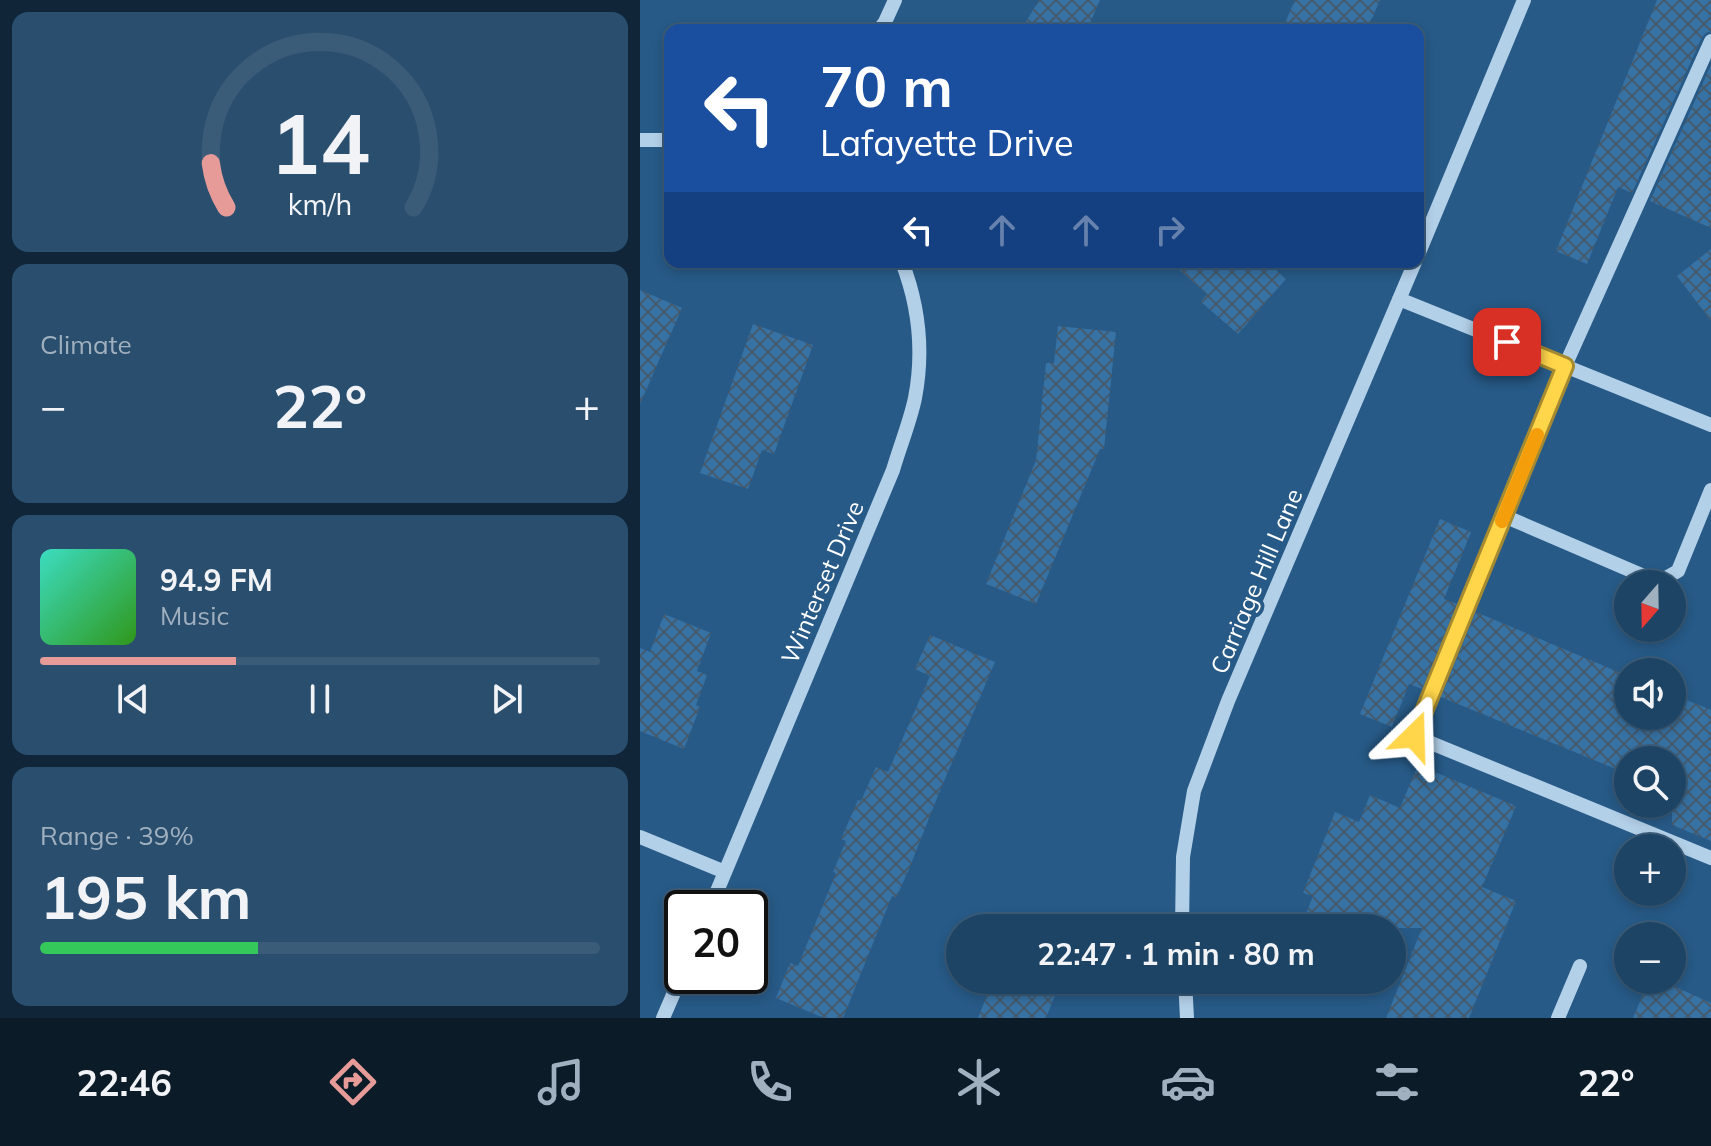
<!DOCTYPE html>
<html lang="en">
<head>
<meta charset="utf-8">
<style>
	:root { --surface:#1d4465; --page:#2a4e6e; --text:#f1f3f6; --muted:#a0b0bf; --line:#3b5c79; --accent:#e69b98 }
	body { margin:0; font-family:Mulish,sans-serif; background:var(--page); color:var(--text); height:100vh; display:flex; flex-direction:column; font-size:30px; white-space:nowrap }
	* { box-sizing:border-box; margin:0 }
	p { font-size:26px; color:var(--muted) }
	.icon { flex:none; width:44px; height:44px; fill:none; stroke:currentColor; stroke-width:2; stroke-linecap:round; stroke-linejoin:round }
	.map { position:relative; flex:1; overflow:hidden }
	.drawer { display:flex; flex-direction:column; gap:12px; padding:12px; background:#102538; width:640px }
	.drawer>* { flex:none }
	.hud { position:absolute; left:24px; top:24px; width:760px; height:244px; border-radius:16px; box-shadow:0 4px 12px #0003,0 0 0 2px var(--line); background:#1a4fa0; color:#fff; overflow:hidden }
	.needle { width:52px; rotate:200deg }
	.controls { position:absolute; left:974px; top:570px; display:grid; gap:16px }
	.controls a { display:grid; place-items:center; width:72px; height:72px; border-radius:50%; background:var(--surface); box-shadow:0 4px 12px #0003,0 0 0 2px var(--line); font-size:40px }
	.speed { position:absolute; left:24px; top:890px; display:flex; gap:16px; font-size:40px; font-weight:700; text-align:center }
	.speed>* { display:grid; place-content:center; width:104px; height:104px; border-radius:50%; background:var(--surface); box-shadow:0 4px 12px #0003,0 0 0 2px var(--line); line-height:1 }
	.speed .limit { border:4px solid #111; border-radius:12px; background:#fff; color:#111 }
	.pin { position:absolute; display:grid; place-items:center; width:68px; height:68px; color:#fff; margin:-34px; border-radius:16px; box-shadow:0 4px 12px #0006 }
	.me { position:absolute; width:88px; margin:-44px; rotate:22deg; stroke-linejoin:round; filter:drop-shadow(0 0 6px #0008) }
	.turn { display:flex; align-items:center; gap:28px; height:168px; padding:0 24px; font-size:36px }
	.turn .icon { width:104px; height:104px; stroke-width:2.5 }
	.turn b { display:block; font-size:56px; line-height:68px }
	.lanes { display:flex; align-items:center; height:76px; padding:0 24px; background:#0003; justify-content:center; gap:40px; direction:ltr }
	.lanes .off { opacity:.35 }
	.big { font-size:60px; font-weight:700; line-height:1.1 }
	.drawer .widget { flex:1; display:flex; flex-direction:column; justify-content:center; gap:12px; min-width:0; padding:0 28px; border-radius:16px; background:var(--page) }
	.drawer .dial { align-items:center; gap:0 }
	.dial svg { height:208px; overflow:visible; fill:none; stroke:var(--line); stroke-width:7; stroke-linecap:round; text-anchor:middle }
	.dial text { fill:var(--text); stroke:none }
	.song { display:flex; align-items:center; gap:24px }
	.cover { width:96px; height:96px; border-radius:12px; background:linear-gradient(135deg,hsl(170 70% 55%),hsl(110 70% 35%)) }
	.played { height:8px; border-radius:4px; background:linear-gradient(90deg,var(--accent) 35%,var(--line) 35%) }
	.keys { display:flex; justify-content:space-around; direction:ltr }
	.heat { display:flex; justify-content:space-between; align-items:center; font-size:44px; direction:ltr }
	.charge { height:12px; border-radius:6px; background:linear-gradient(90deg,#34c759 39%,var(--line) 0) }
	.trip { position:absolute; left:306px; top:914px; width:460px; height:80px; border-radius:40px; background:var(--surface); box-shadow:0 4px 12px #0003,0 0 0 2px var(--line); font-weight:700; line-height:80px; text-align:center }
	.tab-bar { display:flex; height:128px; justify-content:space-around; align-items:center; background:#0c1b28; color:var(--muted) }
	.tab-bar .icon { width:56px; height:56px }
	.tab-bar .selected { color:var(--accent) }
	.tab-bar b { font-size:36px; color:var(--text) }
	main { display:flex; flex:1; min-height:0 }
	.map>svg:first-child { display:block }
	.building { fill:url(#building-cross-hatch) }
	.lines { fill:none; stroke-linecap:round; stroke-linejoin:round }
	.minor { stroke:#b3d0e9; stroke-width:14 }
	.route-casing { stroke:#a68a30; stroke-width:20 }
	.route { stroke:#ffd54a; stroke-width:14 }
	.slow { stroke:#f59e0b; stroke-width:14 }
	.labels { text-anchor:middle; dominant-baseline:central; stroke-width:8; stroke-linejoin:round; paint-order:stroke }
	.street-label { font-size:24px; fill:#fff; stroke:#275a87 }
</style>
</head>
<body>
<main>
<section class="drawer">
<div class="widget dial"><svg viewBox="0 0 100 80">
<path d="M14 69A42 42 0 1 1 86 69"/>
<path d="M14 69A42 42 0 0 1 8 52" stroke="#e69b98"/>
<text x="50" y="56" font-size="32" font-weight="700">14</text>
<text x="50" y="72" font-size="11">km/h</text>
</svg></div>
<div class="widget"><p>Climate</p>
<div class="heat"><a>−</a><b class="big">22°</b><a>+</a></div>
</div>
<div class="widget">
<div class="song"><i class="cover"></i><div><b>94.9 FM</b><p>Music</p></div></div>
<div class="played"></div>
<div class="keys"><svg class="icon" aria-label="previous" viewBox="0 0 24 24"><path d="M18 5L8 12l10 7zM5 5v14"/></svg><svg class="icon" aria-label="pause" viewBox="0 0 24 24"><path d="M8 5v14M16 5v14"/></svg><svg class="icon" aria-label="next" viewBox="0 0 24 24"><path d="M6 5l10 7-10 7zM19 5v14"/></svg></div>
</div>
<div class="widget"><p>Range · 39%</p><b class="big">195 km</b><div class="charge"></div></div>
</section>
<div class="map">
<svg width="1071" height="1018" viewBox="0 0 1071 1018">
	<defs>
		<pattern id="building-cross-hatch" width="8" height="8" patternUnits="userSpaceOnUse" patternTransform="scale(2)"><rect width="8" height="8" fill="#3772a4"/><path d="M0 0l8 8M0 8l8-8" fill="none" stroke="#445b6f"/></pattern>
	</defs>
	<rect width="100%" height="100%" fill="#275a87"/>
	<!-- building -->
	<path class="building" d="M 399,0 L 460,0 L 447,30 L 381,30 Z
		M 655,0 L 740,0 L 727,30 L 642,30 Z
		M 1017,0 L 1071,0 L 1071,31 L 1066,33 L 1062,37 L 992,193 L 978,187 L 947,264 L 916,251 Z
		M 1071,65 L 1071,228 L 1010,201 Z
		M 1071,249 L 1071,321 L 1037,276 Z
		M 530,262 L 628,262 L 646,279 L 598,334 L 561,302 L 567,294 Z
		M 0,290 L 42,308 L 0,404 Z
		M 113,324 L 173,345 L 134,454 L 122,450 L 108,489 L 60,473 Z
		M 418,326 L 476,332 L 464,449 L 460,449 L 396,604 L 346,584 L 396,460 L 406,363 L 414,363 Z
		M 800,519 L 831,532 L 804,599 L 817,604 L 782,689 L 769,684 L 752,727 L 720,714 Z
		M 836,612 L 988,676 L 988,716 L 1032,716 L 1032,694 L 1071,710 L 1071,841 L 1032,825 L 1032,760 L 988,760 L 988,774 L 801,697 Z
		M 24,614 L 71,633 L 57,671 L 67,675 L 56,705 L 60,707 L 44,749 L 0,731 L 0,648 L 10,652 Z
		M 290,635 L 355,662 L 299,793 L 269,869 L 256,898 L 252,896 L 203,1018 L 184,1018 L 136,998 L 150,963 L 158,966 L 196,873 L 193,872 L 206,841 L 201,839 L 218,800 L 221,801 L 236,767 L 248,772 L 290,676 L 275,669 Z
		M 778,765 L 876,806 L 842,887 L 876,901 L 829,1018 L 746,1018 L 782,928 L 687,928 L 664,919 L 673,896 L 663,893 L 695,812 L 719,822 L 730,795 L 760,808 Z
		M 353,980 L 421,980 L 406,1018 L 338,1018 Z
		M 1009,980 L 1020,980 L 1071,1003 L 1071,1018 L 993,1018 Z"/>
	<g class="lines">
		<!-- minor -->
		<path class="minor" d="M 239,30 L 245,22 L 255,0
			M 1071,41 L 925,366 L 774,736 L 1071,858
			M 0,140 L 30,140
			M 778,255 L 884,0
			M 759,299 L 1071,425
			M 864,516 L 1006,577 L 1022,580 L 1038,571 L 1071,490
			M 0,837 L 85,872
			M 70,908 L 253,470 C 260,446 270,422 275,398 C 284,351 279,306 262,262
			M 542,928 L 543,857 L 554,791 L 588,701 L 775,262
			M 545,980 L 547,1018
			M 23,1018 L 42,974
			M 918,1018 L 940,966"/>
	</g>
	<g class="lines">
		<defs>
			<path id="route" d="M 774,736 L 925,366 L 867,342"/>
		</defs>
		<!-- route casing -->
		<use href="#route" class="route-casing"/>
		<!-- route -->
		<use href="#route" class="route"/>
		<!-- slow -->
		<path class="slow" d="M 862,521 L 897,435"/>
	</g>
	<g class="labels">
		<!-- street labels -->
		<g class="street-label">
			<text transform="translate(616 581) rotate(-67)">Carriage Hill Lane</text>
			<text transform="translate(182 582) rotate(-67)">Winterset Drive</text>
		</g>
	</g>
</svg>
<div class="controls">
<a><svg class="needle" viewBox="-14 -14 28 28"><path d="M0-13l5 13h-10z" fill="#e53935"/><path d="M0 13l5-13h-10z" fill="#a0b0bf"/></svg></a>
<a><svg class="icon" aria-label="sound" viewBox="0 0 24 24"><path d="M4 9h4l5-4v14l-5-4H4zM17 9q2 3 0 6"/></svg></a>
<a><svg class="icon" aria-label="search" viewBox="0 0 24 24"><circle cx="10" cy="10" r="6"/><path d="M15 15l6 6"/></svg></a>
<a>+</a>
<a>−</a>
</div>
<div class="speed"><div class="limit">20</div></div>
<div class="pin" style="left:867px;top:342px;background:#d93025"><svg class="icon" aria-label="arrive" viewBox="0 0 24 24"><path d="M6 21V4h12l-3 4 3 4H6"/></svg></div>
<svg class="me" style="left:774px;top:736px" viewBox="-20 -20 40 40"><path d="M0-17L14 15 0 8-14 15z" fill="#ffd54a" stroke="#fff" stroke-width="4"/></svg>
<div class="trip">22:47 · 1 min · 80 m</div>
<div class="hud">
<div class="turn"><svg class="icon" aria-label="left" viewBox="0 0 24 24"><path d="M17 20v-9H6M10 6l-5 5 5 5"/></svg><div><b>70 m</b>Lafayette Drive</div></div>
<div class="lanes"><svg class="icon" aria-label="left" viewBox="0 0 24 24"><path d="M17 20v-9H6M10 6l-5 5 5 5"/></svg><svg class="icon off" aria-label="ahead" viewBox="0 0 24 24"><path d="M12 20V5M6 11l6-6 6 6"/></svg><svg class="icon off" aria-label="ahead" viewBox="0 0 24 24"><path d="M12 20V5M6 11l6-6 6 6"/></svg><svg class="icon off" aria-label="right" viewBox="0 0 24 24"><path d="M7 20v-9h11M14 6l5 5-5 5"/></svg></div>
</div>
</div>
</main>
<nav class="tab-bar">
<b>22:46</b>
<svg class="icon selected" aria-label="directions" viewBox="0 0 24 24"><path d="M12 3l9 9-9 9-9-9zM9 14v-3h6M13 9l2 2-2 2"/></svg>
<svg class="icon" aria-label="music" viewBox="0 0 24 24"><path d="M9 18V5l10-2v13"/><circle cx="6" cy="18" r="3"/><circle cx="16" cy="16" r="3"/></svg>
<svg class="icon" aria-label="phone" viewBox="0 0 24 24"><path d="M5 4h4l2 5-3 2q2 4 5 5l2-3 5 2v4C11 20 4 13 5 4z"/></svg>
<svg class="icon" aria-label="climate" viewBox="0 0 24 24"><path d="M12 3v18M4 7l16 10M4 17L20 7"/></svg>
<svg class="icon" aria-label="car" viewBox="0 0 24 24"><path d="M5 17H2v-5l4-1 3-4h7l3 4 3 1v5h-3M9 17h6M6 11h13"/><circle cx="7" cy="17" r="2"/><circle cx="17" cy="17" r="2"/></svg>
<svg class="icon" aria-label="filters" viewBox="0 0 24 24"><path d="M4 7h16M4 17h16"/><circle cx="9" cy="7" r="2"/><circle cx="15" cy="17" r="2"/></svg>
<b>22°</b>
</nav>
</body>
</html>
